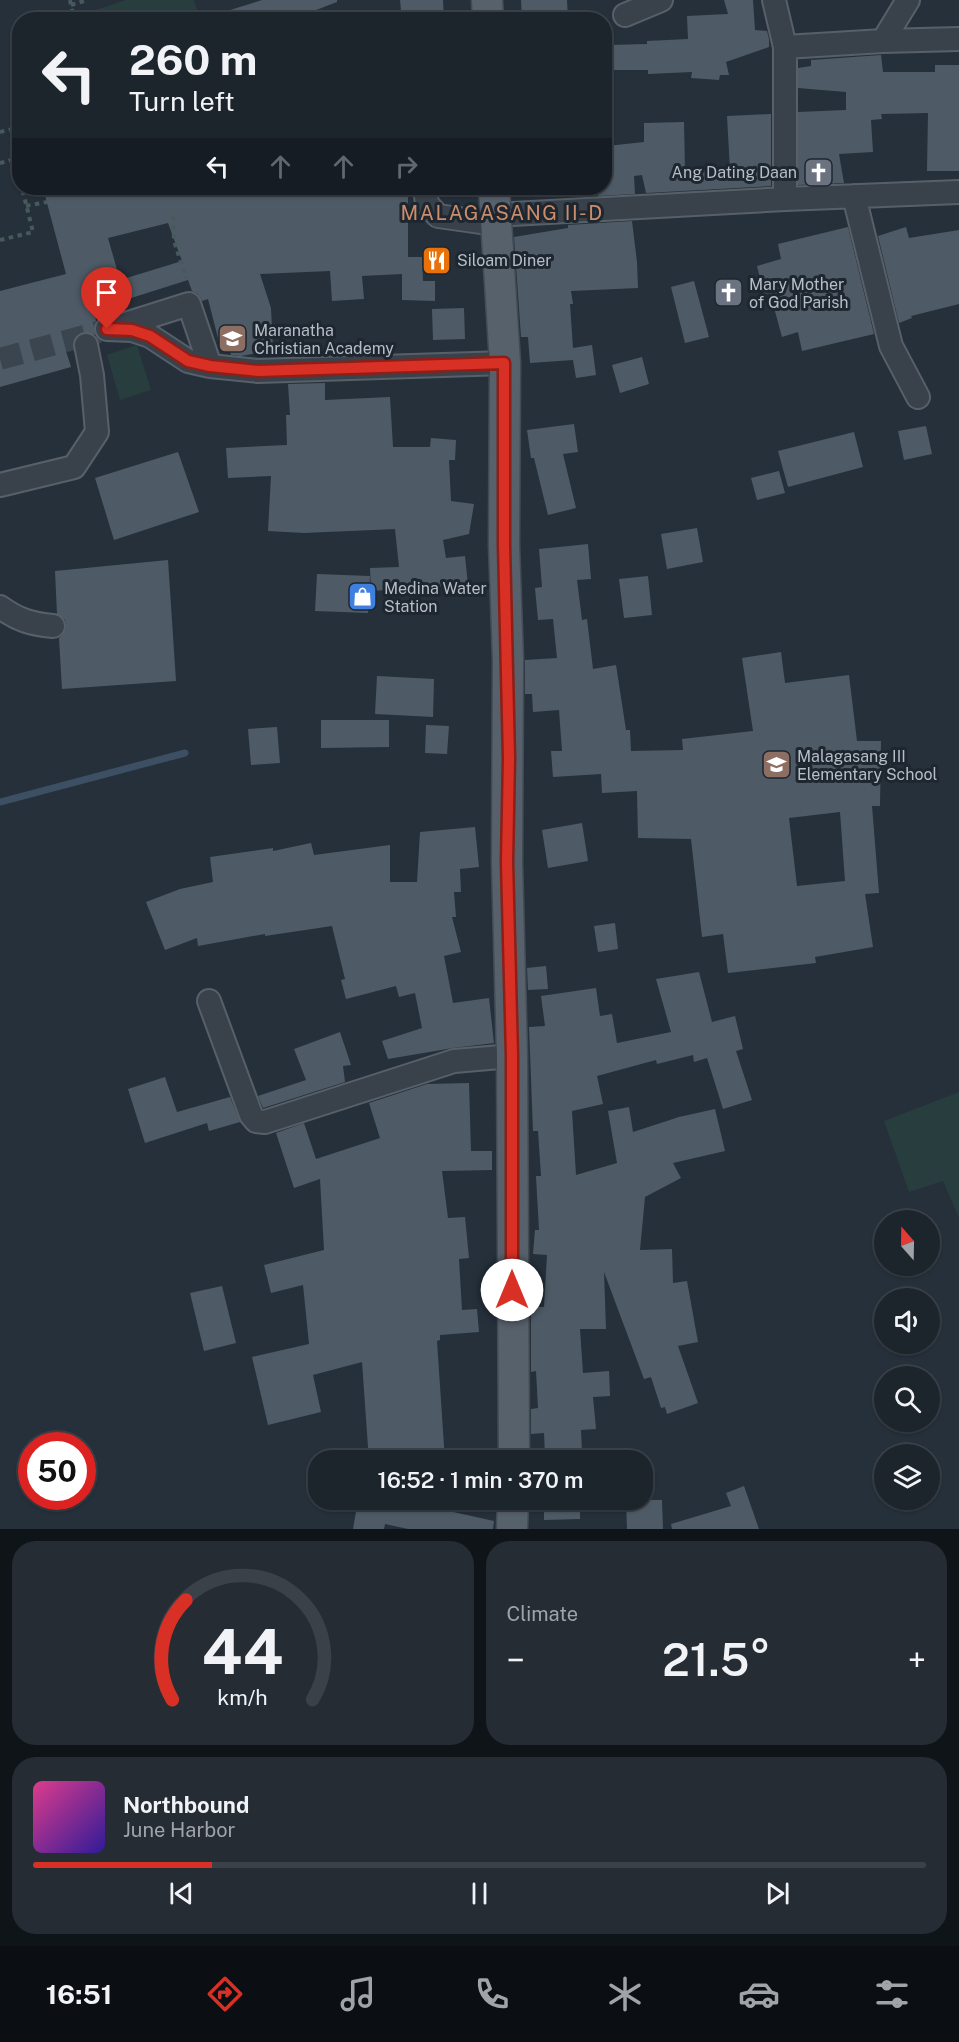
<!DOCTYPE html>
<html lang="en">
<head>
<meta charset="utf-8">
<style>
	:root { --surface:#1c242c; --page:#252c34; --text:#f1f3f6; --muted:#a0a4a9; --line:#3a4148; --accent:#d93025 }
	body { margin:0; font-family:"Public Sans",sans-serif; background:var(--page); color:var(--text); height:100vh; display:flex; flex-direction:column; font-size:22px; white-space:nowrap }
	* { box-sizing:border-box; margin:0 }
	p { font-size:20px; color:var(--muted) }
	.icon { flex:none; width:33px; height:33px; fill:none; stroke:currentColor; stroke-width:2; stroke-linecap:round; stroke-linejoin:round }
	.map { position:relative; height:1529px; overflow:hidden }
	.sheet { display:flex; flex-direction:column; gap:12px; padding:12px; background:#0f1418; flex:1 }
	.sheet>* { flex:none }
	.top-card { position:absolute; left:12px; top:12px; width:600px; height:183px; border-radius:24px; box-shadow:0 2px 4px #0004,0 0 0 2px var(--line); background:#1c242c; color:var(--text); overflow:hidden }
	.needle { width:39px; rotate:340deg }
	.buttons { position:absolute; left:874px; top:1210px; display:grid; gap:12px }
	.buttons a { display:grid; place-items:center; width:66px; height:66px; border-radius:50%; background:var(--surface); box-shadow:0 2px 4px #0004,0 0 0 2px var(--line); font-size:30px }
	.speed { position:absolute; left:18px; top:1432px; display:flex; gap:12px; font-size:30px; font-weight:700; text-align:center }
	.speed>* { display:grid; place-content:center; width:78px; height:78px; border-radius:50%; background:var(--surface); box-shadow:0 2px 4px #0004,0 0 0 2px var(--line); line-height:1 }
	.speed .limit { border:9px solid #d22; background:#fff; color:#111 }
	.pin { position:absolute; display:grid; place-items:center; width:51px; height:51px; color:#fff; margin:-62px -26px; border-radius:50% 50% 50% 0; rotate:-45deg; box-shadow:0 0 6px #0007 }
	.pin .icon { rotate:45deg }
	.me { position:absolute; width:66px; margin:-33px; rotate:0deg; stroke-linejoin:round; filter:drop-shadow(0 0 4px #0008) }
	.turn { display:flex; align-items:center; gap:21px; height:126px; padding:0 18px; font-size:27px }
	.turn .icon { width:78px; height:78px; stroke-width:2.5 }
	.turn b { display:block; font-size:42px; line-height:51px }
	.lanes { display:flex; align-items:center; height:57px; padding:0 18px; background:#0003; justify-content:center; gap:30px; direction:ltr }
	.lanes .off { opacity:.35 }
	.big { font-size:45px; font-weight:600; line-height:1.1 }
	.sheet .card { flex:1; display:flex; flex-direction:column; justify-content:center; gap:9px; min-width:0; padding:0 21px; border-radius:24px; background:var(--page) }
	.sheet .dial { align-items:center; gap:0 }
	.dial svg { height:156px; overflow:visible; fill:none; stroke:var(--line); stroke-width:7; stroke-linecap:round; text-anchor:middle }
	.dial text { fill:var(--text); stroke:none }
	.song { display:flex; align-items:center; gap:18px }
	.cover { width:72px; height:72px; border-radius:9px; background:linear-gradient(135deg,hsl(330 70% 55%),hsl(250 70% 35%)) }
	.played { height:6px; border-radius:3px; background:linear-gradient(90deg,var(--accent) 20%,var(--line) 20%) }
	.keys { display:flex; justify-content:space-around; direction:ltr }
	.heat { display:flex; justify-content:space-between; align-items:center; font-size:33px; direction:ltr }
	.sheet .tiles { flex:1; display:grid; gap:12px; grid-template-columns:1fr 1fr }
	.card:last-child { grid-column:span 2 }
	.trip { position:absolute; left:308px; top:1450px; width:345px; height:60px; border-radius:24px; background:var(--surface); box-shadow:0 2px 4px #0004,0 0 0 2px var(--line); font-weight:600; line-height:60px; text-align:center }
	.dock { display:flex; height:96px; justify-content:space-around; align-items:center; background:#0b0e12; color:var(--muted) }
	.dock .icon { width:42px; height:42px }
	.dock .current { color:var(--accent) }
	.dock b { font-size:27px; color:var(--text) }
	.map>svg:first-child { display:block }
	.green { fill:#283d3d }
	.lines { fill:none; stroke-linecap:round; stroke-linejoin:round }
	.stream { stroke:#3c4f63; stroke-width:7 }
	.building { fill:#4e5b66; fill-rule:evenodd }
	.minor-tunnel { stroke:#3b4550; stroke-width:22; stroke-dasharray:22 11; stroke-linecap:butt }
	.minor-casing { stroke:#576069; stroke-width:26 }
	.major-casing { stroke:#424b54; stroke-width:33 }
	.path { stroke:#475a5b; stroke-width:4; stroke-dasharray:4.5 4.5; stroke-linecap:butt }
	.minor { stroke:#39424b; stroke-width:22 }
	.major { stroke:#57616b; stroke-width:30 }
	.route-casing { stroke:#8d1f18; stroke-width:15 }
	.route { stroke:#d93025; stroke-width:10 }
	.labels { text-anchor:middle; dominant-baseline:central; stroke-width:6; stroke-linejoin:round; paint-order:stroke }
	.poi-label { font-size:16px; fill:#b5bdc7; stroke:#1e2730; text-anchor:start }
	.quarter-label { font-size:20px; letter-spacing:1.5px; fill:#cc8d6b; stroke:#1e2730 }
</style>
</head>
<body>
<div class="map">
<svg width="959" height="1529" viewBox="0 0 959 1529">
	<rect width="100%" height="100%" fill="#25303b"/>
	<!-- green -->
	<path class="green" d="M 126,0 L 194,0 L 200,19 L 78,19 L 77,16 Z
		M 137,345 L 151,390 L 120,400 L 107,355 Z
		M 959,1092 L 959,1218 L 943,1181 L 909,1192 L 884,1121 Z"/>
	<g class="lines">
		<!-- stream -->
		<path class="stream" d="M 0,802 L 185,753"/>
	</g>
	<!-- building -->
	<path class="building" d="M 262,0 L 337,0 L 337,2 L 290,20 L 215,20 L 214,15 Z
		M 400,0 L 443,0 L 444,20 L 402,20 Z
		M 521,0 L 567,0 L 568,20 L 522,20 Z
		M 724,0 L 753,0 L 755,30 L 767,31 L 769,39 L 769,47 L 726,62 L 729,75 L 720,75 L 719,80 L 691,78 L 692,72 L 648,74 L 648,70 L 610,70 L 609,45 L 647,44 L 647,41 L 688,39 L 687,16 L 728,14 Z
		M 881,55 L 883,72 L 935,72 L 935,65 L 959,65 L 959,171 L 927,171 L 928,113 L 881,114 L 882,119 L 871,120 L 873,152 L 839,154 L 844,183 L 798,185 L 798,112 L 846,110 L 846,92 L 798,88 L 798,68 L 811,66 L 811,60 Z
		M 771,114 L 771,186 L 646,193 L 642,175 L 634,176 L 635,194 L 598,196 L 599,188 L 604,188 L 604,178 L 610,179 L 607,146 L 644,142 L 644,123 L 684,122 L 685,171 L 730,170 L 727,116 Z
		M 43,188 L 242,188 L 242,194 L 305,193 L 305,190 L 408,189 L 408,257 L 422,257 L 423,281 L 435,281 L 435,301 L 402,300 L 402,274 L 362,276 L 364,299 L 332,301 L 330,271 L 260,274 L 271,308 L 273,350 L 241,356 L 231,355 L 229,344 L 220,346 L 208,299 L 202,301 L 198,294 L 192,291 L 188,280 L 125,300 L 127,305 L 95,314 L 96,321 L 94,329 L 95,335 L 84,332 L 78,335 L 73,341 L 73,349 L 66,351 L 71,367 L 0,387 L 0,291 L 66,274 ZM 168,223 L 182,261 L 120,280 L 108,238 Z
		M 632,221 L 637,262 L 638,288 L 571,291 L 573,304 L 570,304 L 573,348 L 592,345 L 596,375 L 576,378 L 573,360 L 530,363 L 528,337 L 521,337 L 514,237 L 568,228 L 568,225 Z
		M 848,227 L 874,334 L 802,351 L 798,332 L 782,337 L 770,293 L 764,294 L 757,266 L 781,259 L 778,244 Z
		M 906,227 L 909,238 L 959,230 L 959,304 L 911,316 L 912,318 L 899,323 L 878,236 Z
		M 694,281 L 709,337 L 685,343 L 671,287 Z
		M 464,308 L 465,339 L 433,340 L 432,309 Z
		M 642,357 L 649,384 L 620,393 L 612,365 Z
		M 325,383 L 325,400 L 390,397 L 393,447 L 430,447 L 431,438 L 456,440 L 455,460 L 449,460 L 451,501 L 474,504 L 469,534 L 443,540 L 446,558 L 465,556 L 468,585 L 371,591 L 370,568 L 399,567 L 395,529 L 304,533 L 268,531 L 271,476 L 228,478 L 226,448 L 287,445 L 286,415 L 290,415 L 288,384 Z
		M 574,424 L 578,452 L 563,454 L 576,508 L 548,515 L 534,458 L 531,458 L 527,430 Z
		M 926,426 L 932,454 L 904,460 L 898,431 Z
		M 854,432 L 863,467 L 788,487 L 778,451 Z
		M 178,452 L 199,512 L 114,540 L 95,478 Z
		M 779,471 L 785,493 L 757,500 L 751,478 Z
		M 697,528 L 703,562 L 667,569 L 661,534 Z
		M 588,544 L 591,579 L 577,580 L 582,620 L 587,619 L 593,669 L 616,665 L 626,730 L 630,730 L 631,751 L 683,750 L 682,739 L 753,731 L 742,658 L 781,652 L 785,683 L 849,675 L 857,741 L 881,741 L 880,806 L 872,806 L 879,893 L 865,894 L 873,947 L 815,957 L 816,963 L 728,973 L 723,934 L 702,937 L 691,839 L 638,838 L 637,791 L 602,793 L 601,774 L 553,777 L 551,751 L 562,751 L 559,710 L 533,712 L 532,694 L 525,694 L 525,660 L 557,658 L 553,619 L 538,620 L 535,588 L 542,587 L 539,549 ZM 840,812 L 845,881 L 797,886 L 789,818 Z
		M 168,560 L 176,681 L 62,689 L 59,638 L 64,633 L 66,627 L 65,620 L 57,614 L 55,571 Z
		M 317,574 L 370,576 L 368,613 L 315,611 Z
		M 648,576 L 652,615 L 624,618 L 619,579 Z
		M 377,676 L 434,679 L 433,717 L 375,714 Z
		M 321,720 L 389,720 L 389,747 L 321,748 Z
		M 426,725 L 449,726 L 447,754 L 425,753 Z
		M 277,727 L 280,763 L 251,765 L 248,729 Z
		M 582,823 L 588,861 L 548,868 L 542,830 Z
		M 475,827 L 479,867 L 460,869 L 461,892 L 454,892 L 456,917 L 452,917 L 461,952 L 444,956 L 453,1003 L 489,998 L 494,1043 L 453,1048 L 388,1059 L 382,1041 L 422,1028 L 415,993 L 399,997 L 396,986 L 346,999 L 341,980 L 345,979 L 332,926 L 265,936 L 265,934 L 198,946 L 197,938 L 165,950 L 146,902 L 180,889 L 213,882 L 210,857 L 273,848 L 273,851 L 311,843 L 314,855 L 390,845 L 390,882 L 417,882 L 420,832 Z
		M 615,923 L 618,949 L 598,952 L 594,926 Z
		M 546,966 L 548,989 L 528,990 L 527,968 Z
		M 699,972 L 712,1022 L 735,1016 L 743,1049 L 736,1051 L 752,1100 L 723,1109 L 707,1058 L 694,1062 L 693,1055 L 657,1064 L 656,1060 L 597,1076 L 603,1104 L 572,1111 L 576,1175 L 617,1163 L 608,1111 L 629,1107 L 633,1132 L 679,1117 L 715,1109 L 725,1151 L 673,1163 L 681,1178 L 645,1197 L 640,1250 L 672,1249 L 673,1283 L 687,1281 L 698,1342 L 678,1346 L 698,1403 L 667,1414 L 665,1407 L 661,1408 L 651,1377 L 644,1379 L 604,1272 L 606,1329 L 580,1329 L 583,1373 L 609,1371 L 610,1396 L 593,1397 L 596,1429 L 581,1430 L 582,1452 L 545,1455 L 544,1433 L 531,1434 L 531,1409 L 538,1408 L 536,1371 L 531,1372 L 531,1307 L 544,1307 L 547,1255 L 533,1254 L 535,1230 L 539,1230 L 536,1176 L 541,1176 L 538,1131 L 533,1131 L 529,1027 L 545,1026 L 541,996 L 596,988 L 600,1016 L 612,1014 L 617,1043 L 671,1032 L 656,979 Z
		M 340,1032 L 351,1065 L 343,1066 L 345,1082 L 263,1108 L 258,1096 L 306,1080 L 294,1049 Z
		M 165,1077 L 177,1112 L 230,1097 L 240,1122 L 209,1131 L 207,1123 L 145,1143 L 128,1089 Z
		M 469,1083 L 471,1151 L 492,1151 L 492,1170 L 442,1171 L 448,1218 L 465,1217 L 469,1258 L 459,1259 L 462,1310 L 477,1309 L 479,1332 L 440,1335 L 440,1340 L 437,1341 L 445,1461 L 369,1461 L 362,1362 L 313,1375 L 321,1412 L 268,1425 L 252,1357 L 309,1344 L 303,1285 L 271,1293 L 264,1265 L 324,1250 L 320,1179 L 294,1188 L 276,1133 L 304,1123 L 316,1159 L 380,1138 L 369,1103 L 427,1084 Z
		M 222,1286 L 236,1343 L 204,1351 L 190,1293 Z
		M 744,1486 L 759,1529 L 672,1529 L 671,1524 L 731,1506 L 726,1493 Z
		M 358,1500 L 399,1500 L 494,1521 L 493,1529 L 408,1529 L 385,1524 L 384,1529 L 353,1529 Z
		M 544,1500 L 580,1500 L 580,1519 L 544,1520 Z
		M 626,1500 L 662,1500 L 663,1529 L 627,1529 Z"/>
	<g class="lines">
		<!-- minor-tunnel -->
		<path class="minor-tunnel" d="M 0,359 L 99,332"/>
		<defs>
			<path id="minor" d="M 774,0 L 785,47
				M 625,15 L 661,0
				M 883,41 L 959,39
				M 425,188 L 427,204 L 438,216 L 495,224
				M 854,196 L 891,346 L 918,397
				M 785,199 L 785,47 L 883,41 L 908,0
				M 495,215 L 785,199 L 959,192
				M 116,327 L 189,304 L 210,366
				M 107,329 L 132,330 L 150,336 L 188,361 L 210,366 L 258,371 L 505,363
				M 0,485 L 74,467 L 97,432 L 92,375 L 86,345
				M 0,607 C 18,620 31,624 53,626
				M 209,1001 L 251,1115 L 256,1121 L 265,1122 L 454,1061 L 512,1056"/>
			<path id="major" d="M 487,0 L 488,20
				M 494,188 L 505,363 L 504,545 L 508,660 L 507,862 L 512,1056 L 514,1461
				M 512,1529 L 513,1500"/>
		</defs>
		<!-- minor casing -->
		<use href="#minor" class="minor-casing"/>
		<!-- major casing -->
		<use href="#major" class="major-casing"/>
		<!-- path -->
		<path class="path" d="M 70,0 L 74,20
			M 71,5 L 87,0
			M 0,132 L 20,127
			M 0,163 L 15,159 L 20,178
			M 246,191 L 259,188
			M 26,206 L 47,202
			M 173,216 L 174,241 L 186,278
			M 0,240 L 33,232 L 22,188"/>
		<!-- minor -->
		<use href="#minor" class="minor"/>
		<!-- major -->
		<use href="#major" class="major"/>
	</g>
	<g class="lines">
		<defs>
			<path id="route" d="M 107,329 L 132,330 L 150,336 L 188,361 L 210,366 L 258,371 L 504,363 L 504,545 L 509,758 L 507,862 L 512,1056 L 512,1290"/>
		</defs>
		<!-- route casing -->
		<use href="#route" class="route-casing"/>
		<!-- route -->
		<use href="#route" class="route"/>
	</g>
	<!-- icons -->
	<defs>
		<symbol id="church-square" viewBox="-11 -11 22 22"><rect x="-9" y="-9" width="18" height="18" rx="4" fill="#6b7280" stroke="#1e2730"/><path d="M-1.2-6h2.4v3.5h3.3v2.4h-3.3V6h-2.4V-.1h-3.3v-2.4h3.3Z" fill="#fff"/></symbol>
		<symbol id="restaurant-square" viewBox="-11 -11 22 22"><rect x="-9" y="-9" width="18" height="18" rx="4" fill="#e8710a" stroke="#1e2730"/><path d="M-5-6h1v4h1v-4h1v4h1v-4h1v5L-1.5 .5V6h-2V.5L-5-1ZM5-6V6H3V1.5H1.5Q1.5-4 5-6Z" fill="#fff"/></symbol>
		<symbol id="school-square" viewBox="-11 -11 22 22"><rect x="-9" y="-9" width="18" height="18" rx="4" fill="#8d6e63" stroke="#1e2730"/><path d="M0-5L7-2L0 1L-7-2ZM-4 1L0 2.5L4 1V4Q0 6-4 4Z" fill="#fff"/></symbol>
		<symbol id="shop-square" viewBox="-11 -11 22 22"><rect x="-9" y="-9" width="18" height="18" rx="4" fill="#3f7fe0" stroke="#1e2730"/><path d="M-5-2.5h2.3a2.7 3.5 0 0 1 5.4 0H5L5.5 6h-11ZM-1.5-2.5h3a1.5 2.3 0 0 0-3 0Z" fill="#fff"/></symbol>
	</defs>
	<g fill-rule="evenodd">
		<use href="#church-square" x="802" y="156" width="33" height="33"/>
		<use href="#restaurant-square" x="420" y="244" width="33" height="33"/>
		<use href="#church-square" x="712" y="276" width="33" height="33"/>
		<use href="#school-square" x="216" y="322" width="33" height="33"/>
		<use href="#shop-square" x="346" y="580" width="33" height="33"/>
		<use href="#school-square" x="760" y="748" width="33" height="33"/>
	</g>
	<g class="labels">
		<!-- poi labels -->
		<g class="poi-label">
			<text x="797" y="172" text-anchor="end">Ang Dating Daan</text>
			<text x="457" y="260">Siloam Diner</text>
			<text x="749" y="284">Mary Mother<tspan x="749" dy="18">of God Parish</tspan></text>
			<text x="254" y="330">Maranatha<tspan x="254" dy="18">Christian Academy</tspan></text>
			<text x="384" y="588">Medina Water<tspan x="384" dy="18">Station</tspan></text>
			<text x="797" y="756">Malagasang III<tspan x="797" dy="18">Elementary School</tspan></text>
		</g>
		<!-- quarter labels -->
		<g class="quarter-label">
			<text x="502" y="213">MALAGASANG II-D</text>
		</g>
	</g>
</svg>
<div class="buttons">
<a><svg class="needle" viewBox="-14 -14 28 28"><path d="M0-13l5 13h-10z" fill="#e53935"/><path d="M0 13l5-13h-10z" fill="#a0a4a9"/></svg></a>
<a><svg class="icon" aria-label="sound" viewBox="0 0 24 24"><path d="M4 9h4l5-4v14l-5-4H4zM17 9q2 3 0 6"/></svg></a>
<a><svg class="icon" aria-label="search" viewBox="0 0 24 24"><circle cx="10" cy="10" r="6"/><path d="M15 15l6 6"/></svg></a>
<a><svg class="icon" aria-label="layers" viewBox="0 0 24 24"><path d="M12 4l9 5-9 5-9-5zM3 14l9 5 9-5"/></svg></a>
</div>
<div class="speed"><div class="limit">50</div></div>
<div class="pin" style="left:107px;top:329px;background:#d93025"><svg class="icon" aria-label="arrive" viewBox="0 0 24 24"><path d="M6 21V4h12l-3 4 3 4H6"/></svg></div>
<svg class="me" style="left:512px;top:1290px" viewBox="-20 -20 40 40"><circle r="19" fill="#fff"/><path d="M0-13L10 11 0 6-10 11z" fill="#d93025"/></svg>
<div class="trip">16:52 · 1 min · 370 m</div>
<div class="top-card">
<div class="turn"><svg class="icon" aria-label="left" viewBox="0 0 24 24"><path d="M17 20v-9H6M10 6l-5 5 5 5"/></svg><div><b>260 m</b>Turn left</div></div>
<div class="lanes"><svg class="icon" aria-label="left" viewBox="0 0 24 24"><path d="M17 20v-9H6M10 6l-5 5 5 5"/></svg><svg class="icon off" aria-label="ahead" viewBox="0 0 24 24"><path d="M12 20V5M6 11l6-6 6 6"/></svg><svg class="icon off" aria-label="ahead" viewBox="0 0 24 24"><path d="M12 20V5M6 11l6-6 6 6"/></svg><svg class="icon off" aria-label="right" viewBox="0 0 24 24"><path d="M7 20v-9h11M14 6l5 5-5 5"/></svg></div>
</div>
</div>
<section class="sheet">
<div class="tiles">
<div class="card dial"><svg viewBox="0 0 100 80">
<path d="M14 69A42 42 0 1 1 86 69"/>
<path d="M14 69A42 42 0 0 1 21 18" stroke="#d93025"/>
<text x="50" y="56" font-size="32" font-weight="700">44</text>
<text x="50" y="72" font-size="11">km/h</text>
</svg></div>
<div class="card"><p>Climate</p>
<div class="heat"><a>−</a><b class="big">21.5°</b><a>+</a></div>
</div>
<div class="card">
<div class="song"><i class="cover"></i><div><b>Northbound</b><p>June Harbor</p></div></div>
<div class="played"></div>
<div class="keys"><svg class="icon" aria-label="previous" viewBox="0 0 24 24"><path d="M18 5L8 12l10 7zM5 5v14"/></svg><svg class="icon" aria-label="pause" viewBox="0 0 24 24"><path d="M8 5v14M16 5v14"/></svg><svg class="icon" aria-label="next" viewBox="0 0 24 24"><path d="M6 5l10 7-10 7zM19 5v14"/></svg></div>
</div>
</div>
</section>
<nav class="dock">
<b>16:51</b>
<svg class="icon current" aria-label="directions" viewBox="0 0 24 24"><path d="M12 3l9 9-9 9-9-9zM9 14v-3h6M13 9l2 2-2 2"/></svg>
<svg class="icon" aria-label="music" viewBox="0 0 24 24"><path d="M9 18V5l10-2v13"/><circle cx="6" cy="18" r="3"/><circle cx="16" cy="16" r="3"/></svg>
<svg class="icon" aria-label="phone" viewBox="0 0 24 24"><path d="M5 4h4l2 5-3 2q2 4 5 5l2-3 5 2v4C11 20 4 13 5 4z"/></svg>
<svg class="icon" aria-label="climate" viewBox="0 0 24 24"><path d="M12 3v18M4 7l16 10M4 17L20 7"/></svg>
<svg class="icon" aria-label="car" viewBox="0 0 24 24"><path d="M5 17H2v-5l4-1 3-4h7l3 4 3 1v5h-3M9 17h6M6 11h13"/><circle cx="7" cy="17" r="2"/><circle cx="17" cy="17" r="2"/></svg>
<svg class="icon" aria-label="filters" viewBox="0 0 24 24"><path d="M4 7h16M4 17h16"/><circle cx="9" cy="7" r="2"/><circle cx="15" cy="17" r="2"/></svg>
</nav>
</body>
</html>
